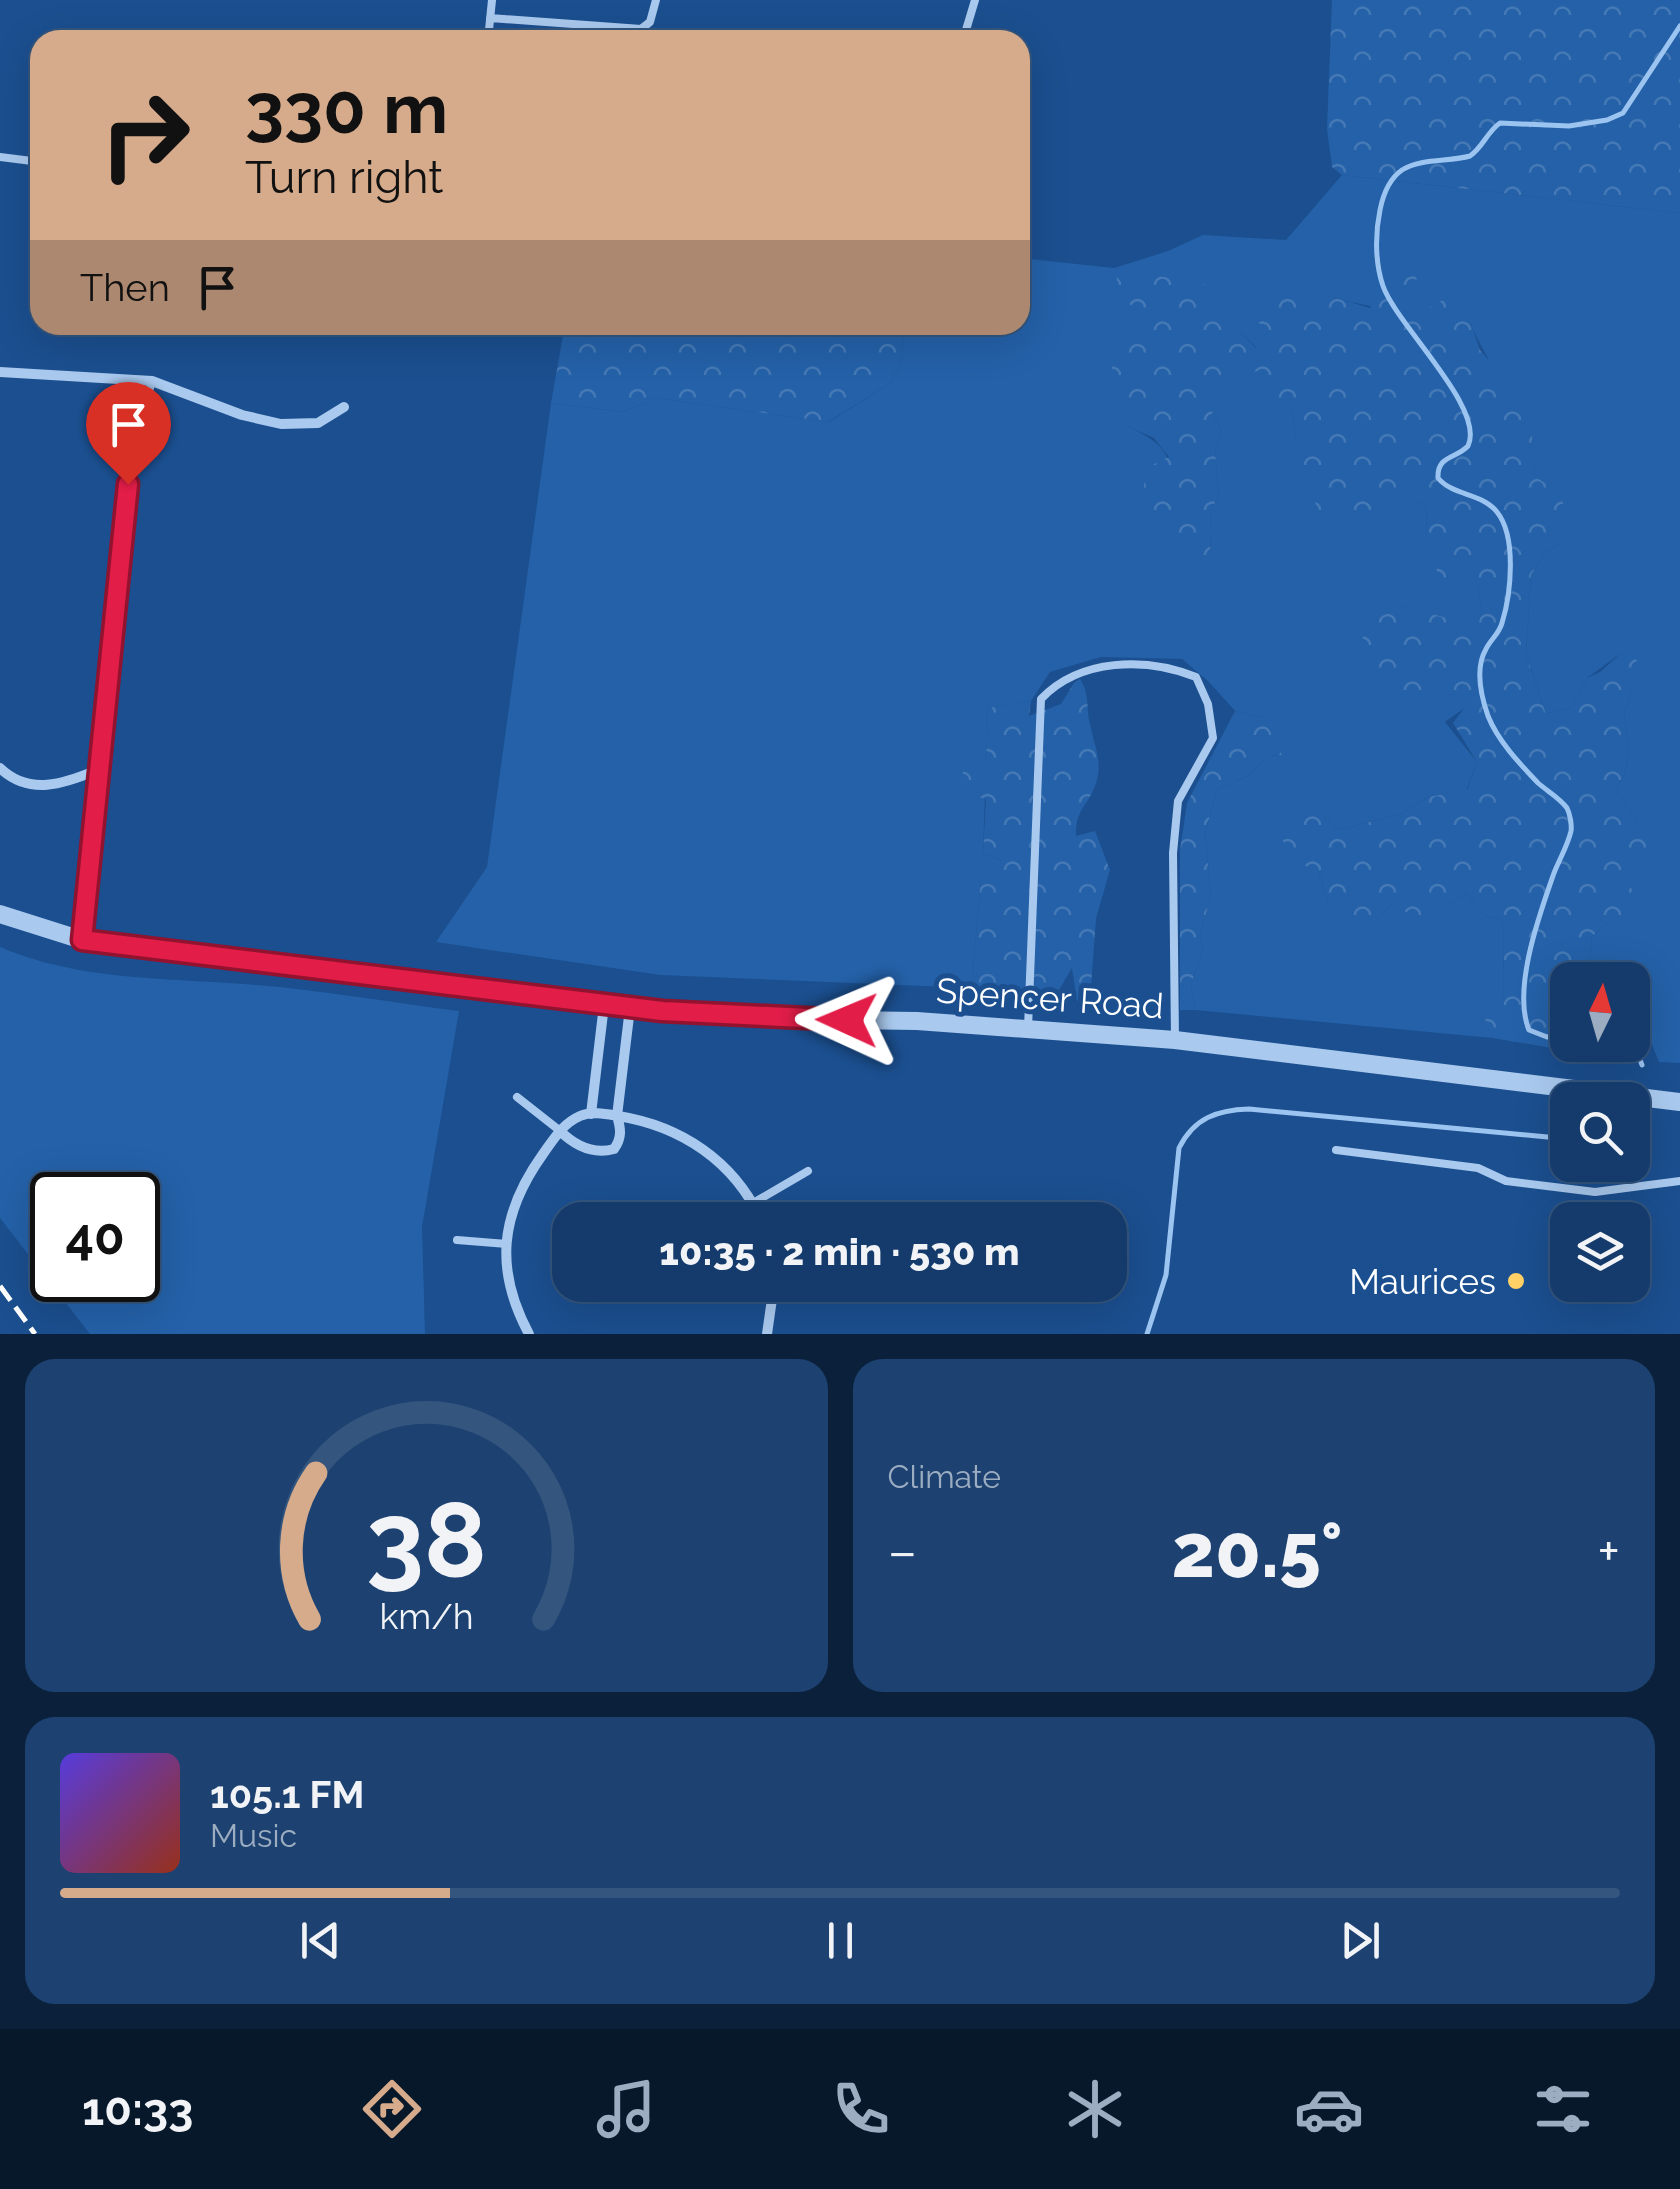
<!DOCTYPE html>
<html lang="en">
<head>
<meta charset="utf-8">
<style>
	:root { --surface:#143b6b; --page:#1d4271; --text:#f1f3f6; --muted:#9dadc1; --line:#33557e; --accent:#d6ab8b }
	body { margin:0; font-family:Raleway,sans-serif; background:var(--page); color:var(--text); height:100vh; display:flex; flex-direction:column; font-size:38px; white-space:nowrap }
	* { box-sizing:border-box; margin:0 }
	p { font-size:32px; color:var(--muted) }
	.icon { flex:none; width:55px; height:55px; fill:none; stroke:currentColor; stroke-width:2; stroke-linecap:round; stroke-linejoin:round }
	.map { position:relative; height:1334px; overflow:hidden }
	.sheet { display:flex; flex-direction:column; gap:25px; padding:25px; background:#0b203b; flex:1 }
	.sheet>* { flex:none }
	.guide { position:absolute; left:30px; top:30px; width:1000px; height:305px; border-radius:30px; box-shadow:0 10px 40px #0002,0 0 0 2px var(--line); background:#d6ab8b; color:#111; overflow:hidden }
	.needle { width:65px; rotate:5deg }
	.fabs { position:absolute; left:1550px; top:962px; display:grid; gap:20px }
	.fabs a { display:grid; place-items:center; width:100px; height:100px; border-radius:20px; background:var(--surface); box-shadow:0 10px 40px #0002,0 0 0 2px var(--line); font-size:50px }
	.speed { position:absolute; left:30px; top:1172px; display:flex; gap:20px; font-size:50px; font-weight:700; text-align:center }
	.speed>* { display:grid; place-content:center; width:130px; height:130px; border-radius:50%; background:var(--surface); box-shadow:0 10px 40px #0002,0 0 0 2px var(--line); line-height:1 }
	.speed .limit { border:5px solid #111; border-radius:15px; background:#fff; color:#111 }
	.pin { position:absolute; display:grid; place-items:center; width:85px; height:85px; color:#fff; margin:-102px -42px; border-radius:50% 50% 50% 0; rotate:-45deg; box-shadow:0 0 10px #0007 }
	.pin .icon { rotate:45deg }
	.me { position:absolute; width:110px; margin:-55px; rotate:271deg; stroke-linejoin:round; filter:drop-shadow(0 0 8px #0008) }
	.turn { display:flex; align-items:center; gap:35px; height:210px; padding:0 50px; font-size:45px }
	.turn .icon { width:130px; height:130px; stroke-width:2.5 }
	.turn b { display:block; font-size:70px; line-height:85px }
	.then { display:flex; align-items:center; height:95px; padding:0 50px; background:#0003; gap:20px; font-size:38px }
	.big { font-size:75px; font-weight:800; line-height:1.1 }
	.sheet .card { flex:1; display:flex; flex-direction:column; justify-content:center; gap:15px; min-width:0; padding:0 35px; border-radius:30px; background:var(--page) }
	.sheet .dial { align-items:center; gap:0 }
	.dial svg { height:260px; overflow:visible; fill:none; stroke:var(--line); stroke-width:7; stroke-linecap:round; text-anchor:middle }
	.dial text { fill:var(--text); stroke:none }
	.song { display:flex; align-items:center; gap:30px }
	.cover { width:120px; height:120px; border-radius:15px; background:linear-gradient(135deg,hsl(250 70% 55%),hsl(10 70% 35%)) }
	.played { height:10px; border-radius:5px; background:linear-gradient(90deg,var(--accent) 25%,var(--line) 25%) }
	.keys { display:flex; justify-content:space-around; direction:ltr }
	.heat { display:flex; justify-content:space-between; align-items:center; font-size:55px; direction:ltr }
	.sheet .tiles { flex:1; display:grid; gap:25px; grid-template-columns:1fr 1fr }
	.card:last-child { grid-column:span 2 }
	.trip { position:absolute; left:552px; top:1202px; width:575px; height:100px; border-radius:30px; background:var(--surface); box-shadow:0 10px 40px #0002,0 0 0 2px var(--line); font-weight:800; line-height:100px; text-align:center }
	.tabs { display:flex; height:160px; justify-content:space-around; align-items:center; background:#08182b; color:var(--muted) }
	.tabs .icon { width:70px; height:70px }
	.tabs .current { color:var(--accent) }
	.tabs b { font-size:45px; color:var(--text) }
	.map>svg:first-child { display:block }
	.grass { fill:#2461a8; fill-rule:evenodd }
	.forest { fill:url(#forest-crowns) }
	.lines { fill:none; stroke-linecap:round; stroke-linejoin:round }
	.stream { stroke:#9cc4f0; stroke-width:5 }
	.service { stroke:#a9c9ee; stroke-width:8 }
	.minor { stroke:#a9c9ee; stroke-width:10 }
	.tertiary { stroke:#a9c9ee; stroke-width:18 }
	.rail { stroke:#fff; stroke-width:5; stroke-dasharray:18 8; stroke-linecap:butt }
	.route-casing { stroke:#92132f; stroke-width:25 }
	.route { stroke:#e11d48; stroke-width:18 }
	.poi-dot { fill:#ffd166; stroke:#1b4f8f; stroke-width:4 }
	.labels { text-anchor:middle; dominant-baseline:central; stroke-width:10; stroke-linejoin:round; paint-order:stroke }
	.street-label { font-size:35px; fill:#fff; stroke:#1b4f8f }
	.poi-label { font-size:35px; fill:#fff; stroke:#1b4f8f; text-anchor:end }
</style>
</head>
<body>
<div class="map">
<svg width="1680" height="1334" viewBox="0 0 1680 1334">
	<defs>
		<pattern id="forest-crowns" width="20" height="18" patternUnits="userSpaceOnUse" patternTransform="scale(2.5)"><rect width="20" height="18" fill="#2461a8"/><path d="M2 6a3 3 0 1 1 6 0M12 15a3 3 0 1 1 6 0" fill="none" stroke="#4579b5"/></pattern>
	</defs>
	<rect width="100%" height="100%" fill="#1b4f8f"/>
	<!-- grass -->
	<path class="grass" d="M 1342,175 L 1680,213 L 1680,1063 L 1659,1062 L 1651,1042 L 1633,1026 L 1632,980 L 1580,980 L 1589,964 L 1592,936 L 1613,919 L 1630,887 L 1647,870 L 1637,820 L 1615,790 L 1625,774 L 1629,749 L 1624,714 L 1633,689 L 1620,654 L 1587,678 L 1571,708 L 1546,714 L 1526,654 L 1531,575 L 1546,552 L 1564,541 L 1535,477 L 1528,397 L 1500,384 C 1492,361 1478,345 1470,321 C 1424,312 1378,311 1333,297 L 1268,331 L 1257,348 L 1224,317 L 1150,317 L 1127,426 C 1187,453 1162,468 1179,518 C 1184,531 1200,545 1210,556 L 1212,508 L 1219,495 L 1215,450 L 1222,431 L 1212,412 L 1223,359 L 1258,371 L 1292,403 L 1296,443 L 1379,487 L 1426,505 L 1427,534 L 1478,587 L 1482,608 L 1478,628 L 1401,605 L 1445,692 L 1466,707 L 1445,722 L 1477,762 L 1466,791 L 1428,797 L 1400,814 L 1339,830 L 1321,814 L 1319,872 L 1328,904 L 1378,919 L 1392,903 L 1445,908 L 1466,893 L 1486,916 L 1504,921 L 1503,1006 L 1485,1016 L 1492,1038 L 1195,1010 L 1191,984 L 1203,950 L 1200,935 L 1211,896 L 1205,834 L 1217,789 L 1248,776 L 1268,756 L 1281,755 L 1264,718 L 1235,711 L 1209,682 L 1182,659 L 1101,657 L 1050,672 L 1031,701 L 988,708 L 983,854 L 1002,860 L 1000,875 L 981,879 L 971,988 L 660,975 L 436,942 L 487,867 L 551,403 L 623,412 L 656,398 L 829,422 L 892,382 L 903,354 L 902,325 L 1020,325 L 1020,258 L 1114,268 L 1168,251 L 1203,235 L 1286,240 Z
		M 0,947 C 77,980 162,978 244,984 C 315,989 387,1002 459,1011 L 422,1227 L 425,1334 L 90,1334 L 0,1218 ZM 52,1195 L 138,1195 L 138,1280 L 52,1280 Z"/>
	<!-- forest -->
	<path class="forest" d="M 1332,0 L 1680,0 L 1680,213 L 1342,175 L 1332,167 L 1327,129 Z
		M 1396,263 L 1416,277 L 1423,311 L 1443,300 L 1470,321 L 1480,350 L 1493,365 L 1500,384 L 1516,383 L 1529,397 L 1535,477 C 1565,493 1570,508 1564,541 L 1546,552 L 1531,575 L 1526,654 L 1546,714 L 1571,708 L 1587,678 L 1600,672 L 1620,654 L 1637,660 L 1633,689 L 1624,714 L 1629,749 L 1625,774 L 1615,790 L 1637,820 L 1653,852 L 1647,870 L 1630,887 L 1649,908 L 1640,925 L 1613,919 L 1592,936 L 1589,964 L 1580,980 L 1568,980 L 1568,1045 L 1573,1045 L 1565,1050 L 1492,1038 L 1484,1016 L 1503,1005 L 1504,921 L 1486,916 L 1466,893 L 1445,908 L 1414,917 L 1392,903 L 1378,919 L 1356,930 L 1328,904 L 1319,872 L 1290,859 L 1280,833 L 1296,810 L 1321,814 L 1339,830 L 1400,814 L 1428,797 L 1467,790 L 1477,762 L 1453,723 L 1465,707 L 1445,692 L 1424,710 C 1383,702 1375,692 1357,655 L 1367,625 L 1401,605 L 1478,627 L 1482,608 L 1478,587 L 1439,579 L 1427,534 L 1426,505 L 1380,488 L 1373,514 L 1356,520 L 1322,523 L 1296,443 L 1292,404 L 1271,408 L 1258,371 L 1239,375 L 1224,360 L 1229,390 L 1212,412 L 1222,431 L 1215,450 L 1219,495 L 1212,508 L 1210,556 L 1201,571 L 1181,565 L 1174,550 L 1180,521 L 1158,520 L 1144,488 L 1145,468 L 1169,457 L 1154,438 L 1127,426 L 1111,371 L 1123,331 L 1149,317 L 1122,299 L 1114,268 L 1204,284 L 1230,300 L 1225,317 L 1256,348 L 1268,331 L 1255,319 L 1275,290 L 1333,297 L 1370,308 Z
		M 565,325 L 902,325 L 903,354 L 892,382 L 828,422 L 656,398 L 623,412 L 551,403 Z
		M 1080,679 C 1090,694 1086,708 1090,724 C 1094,746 1104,763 1095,786 C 1087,807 1075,810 1076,836 L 1095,831 L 1110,870 L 1096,918 L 1090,1001 L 1077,1001 L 1072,968 L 1056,995 L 971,988 L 981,878 L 999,875 L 1002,860 L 983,854 L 986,799 L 964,794 L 957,784 L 967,765 L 986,764 L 988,708 L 1031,701 L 1029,716 L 1061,704 L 1074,683 Z
		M 1235,711 L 1264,718 L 1282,755 L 1268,756 L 1248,776 L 1217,789 L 1205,834 L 1211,896 L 1200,935 L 1203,950 L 1191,984 L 1195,1010 L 1180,1010 L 1180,850 L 1187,803 Z"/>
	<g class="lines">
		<!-- stream -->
		<path class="stream" d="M 1568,1033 L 1547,1037 L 1529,1030 C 1512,989 1540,913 1554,873 C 1559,860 1568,845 1571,831 C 1572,825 1570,814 1567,808 C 1560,798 1547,791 1538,783 C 1519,763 1498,741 1488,716 C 1481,696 1475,668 1486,649 C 1491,639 1499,634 1502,623 C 1511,594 1517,537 1497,512 C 1482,493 1453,496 1438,478 C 1437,455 1456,459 1468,446 C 1486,408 1397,326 1383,286 C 1375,263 1375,234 1380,210 C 1383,195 1389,179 1402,170 C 1421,158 1449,162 1470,156 C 1483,147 1487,132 1500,123 L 1569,126 L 1607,120 L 1623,113 L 1680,26
			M 1632,1038 L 1642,1065
			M 1632,1133 L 1637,1122
			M 1147,1334 L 1166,1275 L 1179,1148 C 1194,1118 1217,1110 1249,1109 L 1568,1139"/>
		<!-- service -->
		<path class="service" d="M 490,18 L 641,29 L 650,22 L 656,0
			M 488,40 L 492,0
			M 963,40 L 975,0
			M 0,157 L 40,162
			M 82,940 L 132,448 L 152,381
			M 1028,1028 L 1041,699 C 1080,658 1146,657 1196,677 L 1208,704 L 1213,738 L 1178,801 L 1173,853 L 1175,1040
			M 517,1097 L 559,1130
			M 1336,1150 L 1478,1168 L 1506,1181 L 1595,1192 L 1680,1181
			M 753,1203 L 808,1171
			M 457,1240 L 507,1244"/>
		<!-- minor -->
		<path class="minor" d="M 0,372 L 152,381 L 242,415 L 281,424 L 318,423 L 344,407
			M 0,768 C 29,796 64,784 97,770
			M 591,1114 L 604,1005
			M 559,1130 C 574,1145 592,1155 614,1149 C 622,1138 621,1129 617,1116 L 630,1008
			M 529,1334 C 494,1269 500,1214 543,1154 C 554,1139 562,1124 580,1116 C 592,1111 606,1114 618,1116 C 681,1126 734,1161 761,1220
			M 767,1334 L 774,1285"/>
		<!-- tertiary -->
		<path class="tertiary" d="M 0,914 L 82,940 L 662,1011 L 777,1019 L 917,1021 L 1175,1040 L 1680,1102"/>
		<!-- rail -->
		<path class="rail" d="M 0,1286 L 35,1334"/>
	</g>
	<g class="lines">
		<defs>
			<path id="route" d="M 128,484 L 82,940 L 662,1011 L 847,1020"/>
		</defs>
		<!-- route casing -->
		<use href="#route" class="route-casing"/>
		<!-- route -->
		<use href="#route" class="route"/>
	</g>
	<!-- markers -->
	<circle class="poi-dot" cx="1516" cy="1281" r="10"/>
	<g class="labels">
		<!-- street labels -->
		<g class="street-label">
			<text transform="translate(1050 998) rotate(4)">Spencer Road</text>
		</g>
		<!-- poi labels -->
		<g class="poi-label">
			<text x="1496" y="1281">Maurices</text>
		</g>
	</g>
</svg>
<div class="fabs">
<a><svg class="needle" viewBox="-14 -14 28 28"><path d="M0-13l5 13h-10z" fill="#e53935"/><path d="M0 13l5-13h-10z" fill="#9dadc1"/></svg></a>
<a><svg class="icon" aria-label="search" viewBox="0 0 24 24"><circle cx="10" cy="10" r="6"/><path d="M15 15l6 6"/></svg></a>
<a><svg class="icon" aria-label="layers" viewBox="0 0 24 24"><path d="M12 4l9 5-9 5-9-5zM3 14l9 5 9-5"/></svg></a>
</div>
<div class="speed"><div class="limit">40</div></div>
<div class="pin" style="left:128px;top:484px;background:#d93025"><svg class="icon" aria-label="arrive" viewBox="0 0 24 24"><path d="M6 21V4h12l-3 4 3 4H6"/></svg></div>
<svg class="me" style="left:847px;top:1020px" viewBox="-20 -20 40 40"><path d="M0-17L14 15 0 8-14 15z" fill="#e11d48" stroke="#fff" stroke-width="4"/></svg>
<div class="trip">10:35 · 2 min · 530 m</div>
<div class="guide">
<div class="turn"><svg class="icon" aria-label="right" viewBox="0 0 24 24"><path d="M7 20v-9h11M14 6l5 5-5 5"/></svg><div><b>330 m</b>Turn right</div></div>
<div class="then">Then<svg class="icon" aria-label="arrive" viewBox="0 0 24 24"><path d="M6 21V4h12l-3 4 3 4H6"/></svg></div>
</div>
</div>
<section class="sheet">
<div class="tiles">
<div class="card dial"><svg viewBox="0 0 100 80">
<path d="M14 69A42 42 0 1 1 86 69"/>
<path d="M14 69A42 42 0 0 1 16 24" stroke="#d6ab8b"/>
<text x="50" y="56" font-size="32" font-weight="700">38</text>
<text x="50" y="72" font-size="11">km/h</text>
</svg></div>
<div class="card"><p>Climate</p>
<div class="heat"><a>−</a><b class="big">20.5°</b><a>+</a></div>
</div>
<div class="card">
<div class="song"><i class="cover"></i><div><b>105.1 FM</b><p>Music</p></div></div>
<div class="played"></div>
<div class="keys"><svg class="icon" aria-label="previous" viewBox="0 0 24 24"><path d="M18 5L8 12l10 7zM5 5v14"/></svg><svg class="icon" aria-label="pause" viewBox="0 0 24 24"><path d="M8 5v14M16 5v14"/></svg><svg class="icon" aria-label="next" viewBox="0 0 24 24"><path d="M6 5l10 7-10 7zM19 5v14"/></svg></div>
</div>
</div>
</section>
<nav class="tabs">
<b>10:33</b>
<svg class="icon current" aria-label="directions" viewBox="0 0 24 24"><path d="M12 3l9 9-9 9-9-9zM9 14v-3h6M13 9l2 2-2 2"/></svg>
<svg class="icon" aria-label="music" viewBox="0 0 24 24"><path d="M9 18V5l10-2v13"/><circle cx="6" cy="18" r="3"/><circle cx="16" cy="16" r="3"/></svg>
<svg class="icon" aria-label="phone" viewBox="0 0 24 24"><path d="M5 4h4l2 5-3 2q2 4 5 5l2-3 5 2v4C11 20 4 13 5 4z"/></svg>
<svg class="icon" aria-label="climate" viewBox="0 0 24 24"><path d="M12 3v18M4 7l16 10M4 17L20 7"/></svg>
<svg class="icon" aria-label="car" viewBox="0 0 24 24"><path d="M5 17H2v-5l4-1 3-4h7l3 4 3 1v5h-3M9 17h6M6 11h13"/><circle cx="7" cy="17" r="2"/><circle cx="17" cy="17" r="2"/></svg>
<svg class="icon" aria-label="filters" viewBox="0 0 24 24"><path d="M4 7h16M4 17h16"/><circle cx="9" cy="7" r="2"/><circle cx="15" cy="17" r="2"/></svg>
</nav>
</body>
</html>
